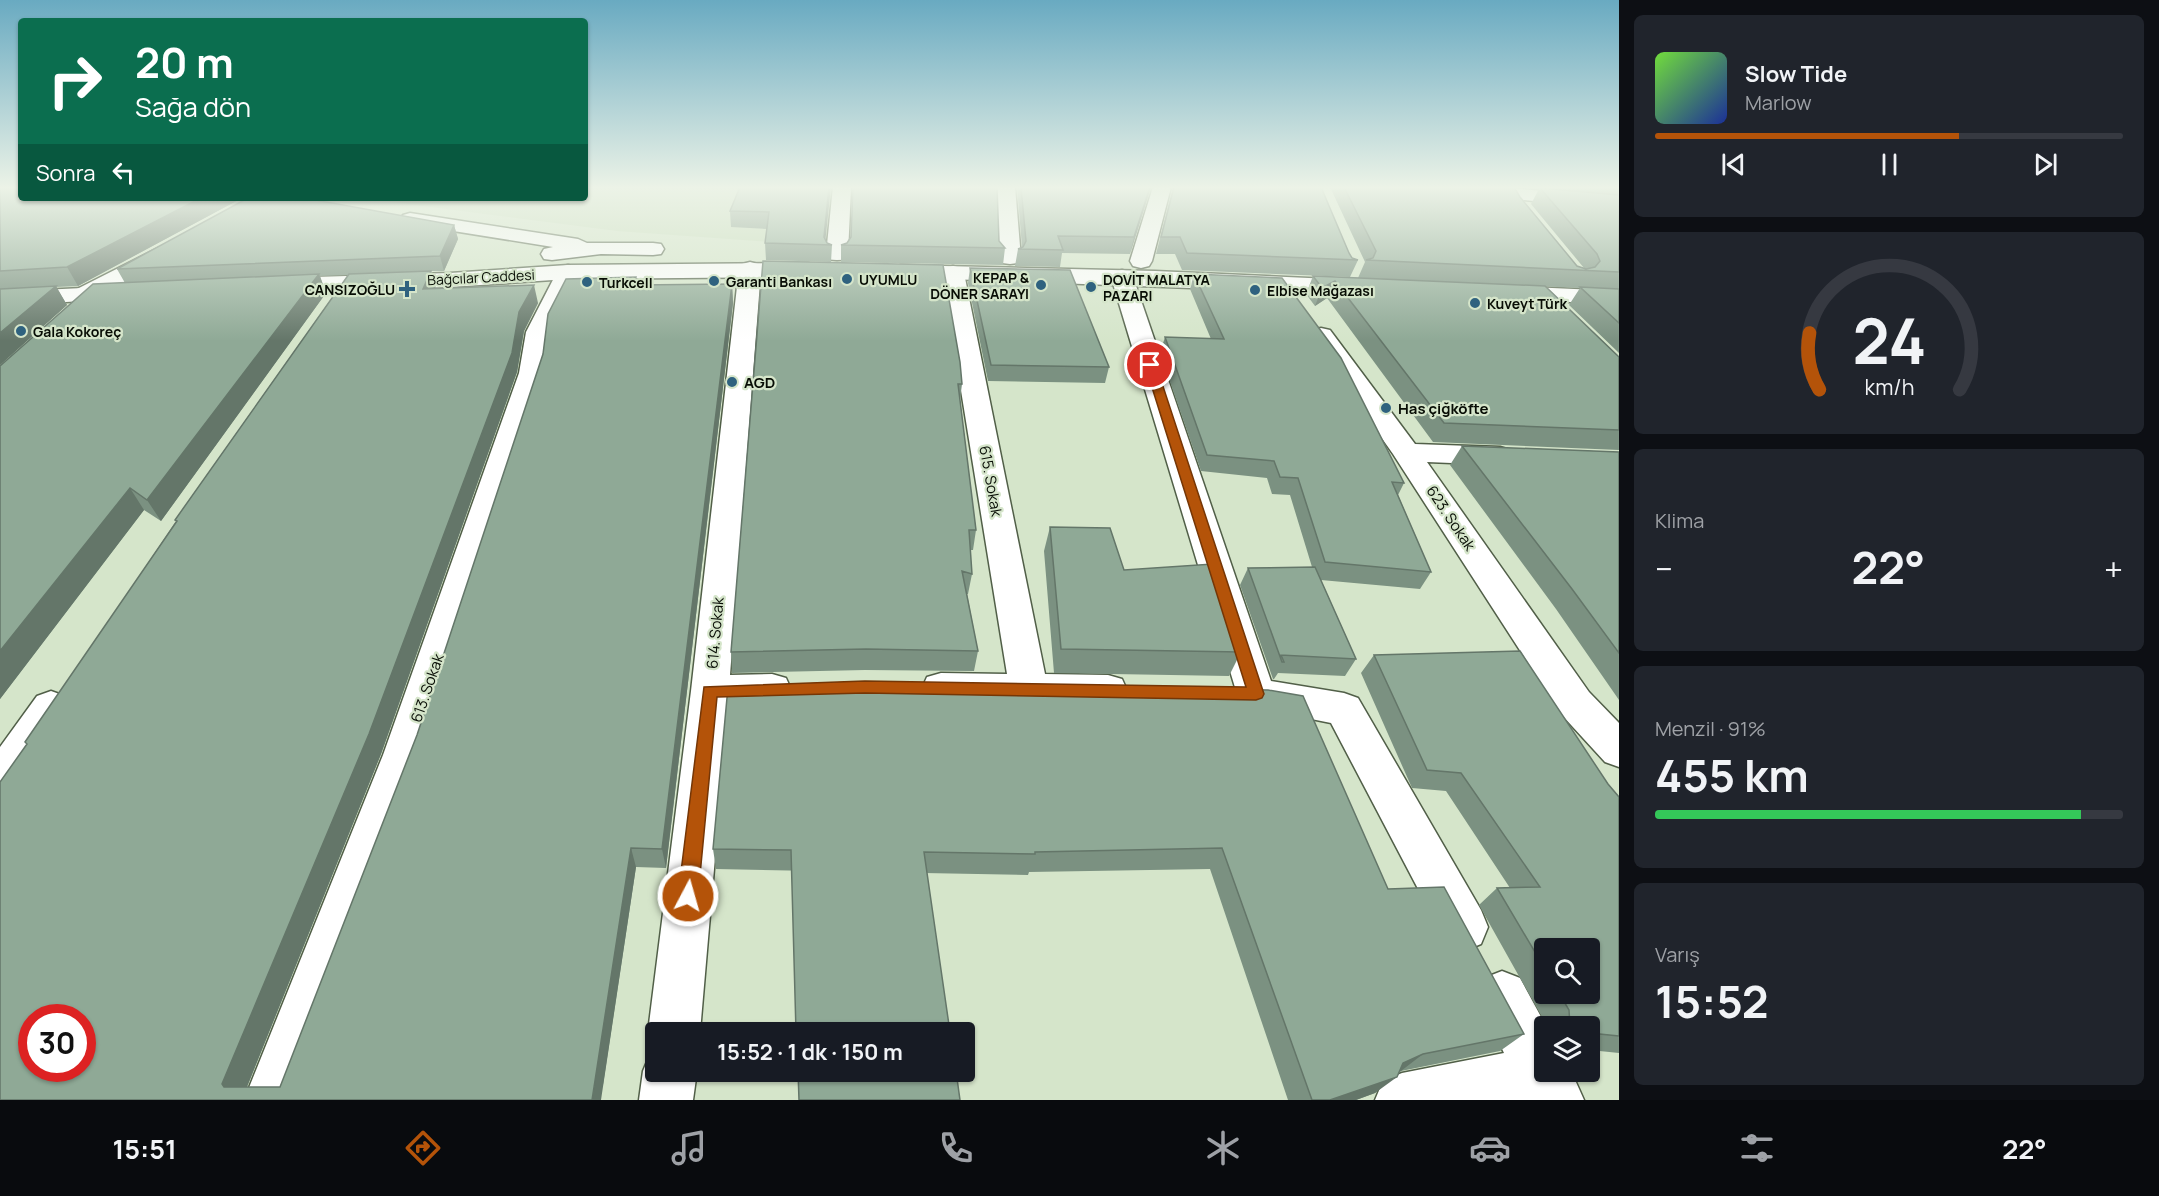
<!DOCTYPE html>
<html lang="tr">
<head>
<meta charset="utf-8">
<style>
	:root { --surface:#171b24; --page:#20242c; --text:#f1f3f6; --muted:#9ea1a6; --line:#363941; --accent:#b45309 }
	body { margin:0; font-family:Manrope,sans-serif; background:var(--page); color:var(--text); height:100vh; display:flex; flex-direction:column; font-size:22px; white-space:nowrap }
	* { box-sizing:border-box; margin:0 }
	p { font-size:20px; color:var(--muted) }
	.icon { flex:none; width:33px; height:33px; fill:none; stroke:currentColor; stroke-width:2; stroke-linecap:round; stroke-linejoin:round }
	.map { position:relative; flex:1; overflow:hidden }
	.panel { display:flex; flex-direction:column; gap:15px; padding:15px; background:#0d0f14; width:540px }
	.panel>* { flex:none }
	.top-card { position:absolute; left:18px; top:18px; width:570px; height:183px; border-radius:6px; box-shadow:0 2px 4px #0004; background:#0b6e4f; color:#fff; overflow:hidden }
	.fabs { position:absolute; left:1534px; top:938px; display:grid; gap:12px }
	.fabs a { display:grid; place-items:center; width:66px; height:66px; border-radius:6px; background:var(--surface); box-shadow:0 2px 4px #0004; font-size:30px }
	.speed { position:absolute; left:18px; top:1004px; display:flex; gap:12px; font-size:30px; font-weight:700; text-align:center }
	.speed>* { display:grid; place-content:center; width:78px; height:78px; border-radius:50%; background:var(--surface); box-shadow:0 2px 4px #0004; line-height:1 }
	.speed .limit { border:9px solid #d22; background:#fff; color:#111 }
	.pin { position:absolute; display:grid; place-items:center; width:51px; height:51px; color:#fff; margin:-26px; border:3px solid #fff; border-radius:50%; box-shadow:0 2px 6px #0007 }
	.me { position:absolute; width:66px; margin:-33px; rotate:6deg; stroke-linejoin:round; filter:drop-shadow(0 0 4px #0008) }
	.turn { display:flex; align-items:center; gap:21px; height:126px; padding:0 18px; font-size:27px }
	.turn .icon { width:78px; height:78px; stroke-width:2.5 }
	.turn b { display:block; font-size:42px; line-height:51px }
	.then { display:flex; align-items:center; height:57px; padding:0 18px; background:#0003; gap:12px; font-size:22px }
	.big { font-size:45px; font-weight:700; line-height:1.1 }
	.panel .widget { flex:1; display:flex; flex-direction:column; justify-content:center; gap:9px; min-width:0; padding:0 21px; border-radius:9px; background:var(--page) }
	.panel .dial { align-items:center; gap:0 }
	.dial svg { height:156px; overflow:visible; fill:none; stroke:var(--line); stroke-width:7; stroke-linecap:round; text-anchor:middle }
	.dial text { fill:var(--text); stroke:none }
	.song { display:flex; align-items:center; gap:18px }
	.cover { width:72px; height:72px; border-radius:9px; background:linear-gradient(135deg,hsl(100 70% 55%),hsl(230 70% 35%)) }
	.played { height:6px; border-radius:3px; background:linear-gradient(90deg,var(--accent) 65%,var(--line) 65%) }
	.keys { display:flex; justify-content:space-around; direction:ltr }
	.heat { display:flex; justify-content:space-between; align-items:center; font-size:33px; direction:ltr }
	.charge { height:9px; border-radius:4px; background:linear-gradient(90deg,#34c759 91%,var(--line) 0) }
	.trip { position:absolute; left:645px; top:1022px; width:330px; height:60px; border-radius:6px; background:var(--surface); box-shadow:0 2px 4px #0004; font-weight:700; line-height:60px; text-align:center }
	.tab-bar { display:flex; height:96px; justify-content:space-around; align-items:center; background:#090b0e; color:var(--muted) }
	.tab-bar .icon { width:42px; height:42px }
	.tab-bar .on { color:var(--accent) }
	.tab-bar b { font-size:27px; color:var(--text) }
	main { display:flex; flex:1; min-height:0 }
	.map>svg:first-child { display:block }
	.built { fill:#c8dcbb }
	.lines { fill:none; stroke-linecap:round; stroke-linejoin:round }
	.street-casing { stroke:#515f48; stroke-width:3 }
	.secondary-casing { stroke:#515f48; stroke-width:3 }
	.street { fill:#fff; fill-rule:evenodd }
	.secondary { fill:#fff; fill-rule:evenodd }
	.wall { fill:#7b9181; fill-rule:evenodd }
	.shaded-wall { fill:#647669 }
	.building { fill:#8fa996; stroke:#647669; stroke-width:1.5; fill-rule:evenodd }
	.route { fill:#b45309; stroke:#753606; stroke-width:1.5 }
	.poi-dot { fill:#2f627f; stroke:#d5e5ca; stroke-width:2 }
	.labels { text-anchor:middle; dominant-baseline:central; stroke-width:4.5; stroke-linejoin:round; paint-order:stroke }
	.far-street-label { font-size:14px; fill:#080d05; stroke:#d5e5ca }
	.far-poi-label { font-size:14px; font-weight:bold; fill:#080d05; stroke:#d5e5ca; text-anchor:start }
	.poi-label { font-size:15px; font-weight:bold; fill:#080d05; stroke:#d5e5ca; text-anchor:start }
	.street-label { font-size:15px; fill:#080d05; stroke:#d5e5ca }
</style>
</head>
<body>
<main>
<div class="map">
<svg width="1619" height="1100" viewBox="0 0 1619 1100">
	<rect width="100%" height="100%" fill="#d5e5ca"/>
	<!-- built -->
	<path class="built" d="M 585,187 L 834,187 L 828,246 L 617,231 L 361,198 L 585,198 Z"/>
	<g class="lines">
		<defs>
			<path id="street" d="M 833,187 L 851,187 L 848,254 L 845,259 L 837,260 L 829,259 L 826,254 Z
				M 997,187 L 1015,187 L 1021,258 L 1018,263 L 1010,264 L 1002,263 L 999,258 Z
				M 1153,187 L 1171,187 L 1152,261 L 1149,266 L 1141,268 L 1133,266 L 1130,261 Z
				M 1511,188 L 1619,198 L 1619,210 L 1504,198 L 1501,194 L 1504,190 Z
				M 158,248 L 166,249 L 169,254 L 166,259 L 91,300 L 83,302 L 75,300 L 71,295 L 75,290 Z
				M 750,262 L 758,264 L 761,269 L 730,675 L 772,674 L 786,678 L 791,689 L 786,700 L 772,704 L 728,706 L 700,1032 L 656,1032 L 656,1050 L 648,1032 L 691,691 L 739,269 L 742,264 Z
				M 568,265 L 576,267 L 579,272 L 550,332 L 545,373 L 425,755 L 298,1100 L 244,1100 L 383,755 L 519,373 L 526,332 L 557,272 L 560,267 Z
				M 953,266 L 961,268 L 964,273 L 1045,674 L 1108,675 L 1122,679 L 1127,690 L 1122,701 L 1108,705 L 941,703 L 927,699 L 922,688 L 927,677 L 941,673 L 1007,674 L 942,273 L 945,268 Z
				M 1122,270 L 1130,272 L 1133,277 L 1271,681 L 1344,693 L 1358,698 L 1481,910 L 1488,927 L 1481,944 L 1464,951 L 1447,944 L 1331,723 L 1242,705 L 1237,694 L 1111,277 L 1114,272 Z
				M 1321,328 L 1330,330 L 1415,444 L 1500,447 L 1510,450 L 1515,456 L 1510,462 L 1500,465 L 1427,462 L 1589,692 L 1619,723 L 1619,767 L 1605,762 L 1561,714 L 1393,454 L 1309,335 L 1312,330 Z
				M 51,691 L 65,696 L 71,707 L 15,794 L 0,799 L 0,747 L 37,696 Z
				M 1502,971 L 1520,978 L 1546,1026 L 1545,1071 L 1571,1071 L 1584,1100 L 1375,1100 L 1383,1081 L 1402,1073 L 1504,1053 L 1477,996 L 1484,978 Z
				M 656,1050 L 656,1071 L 697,1071 L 693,1100 L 639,1100 L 643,1071 L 651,1052 Z"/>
			<path id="secondary" d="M 410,213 L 578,239 L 587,243 L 653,243 L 661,244 L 664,249 L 661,254 L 653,255 L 601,254 L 552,260 L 544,259 L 541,254 L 544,249 L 553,247 L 403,223 L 400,219 L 403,215 Z
				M 786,247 L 887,249 L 895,250 L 898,255 L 895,260 L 887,261 L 778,258 L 775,253 L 778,248 Z
				M 808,263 L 816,265 L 819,270 L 816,275 L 808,277 L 568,279 L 450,287 L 278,292 L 270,290 L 267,285 L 270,280 L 278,278 L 450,273 L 568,265 Z
				M 901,265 L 1155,271 L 1353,280 L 1361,282 L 1364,287 L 1361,292 L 1353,294 L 893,277 L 890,272 L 893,267 Z
				M 124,286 L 132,288 L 135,293 L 132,298 L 0,306 L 0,292 Z
				M 1510,286 L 1619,291 L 1619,305 L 1502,298 L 1499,293 L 1502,288 Z"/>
		</defs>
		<!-- street casing -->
		<use href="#street" class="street-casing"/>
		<!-- secondary casing -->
		<use href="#secondary" class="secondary-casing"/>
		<!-- street -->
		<use href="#street" class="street"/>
		<!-- secondary -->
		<use href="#secondary" class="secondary"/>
	</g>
	<!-- wall -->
	<path class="wall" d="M 0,187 L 21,198 L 240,199 L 78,286 L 56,287 L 67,305 L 0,365 Z
		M 740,187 L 825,239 L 827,243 L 832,245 L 831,262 L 766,260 L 765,243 L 767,229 L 731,227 L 730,211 Z
		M 1017,187 L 1151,187 L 1130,254 L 1062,253 L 1060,267 L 1015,266 L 1018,249 L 1022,247 Z
		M 1173,187 L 1321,187 L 1349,253 L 1352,258 L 1358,260 L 1350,277 L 1182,270 L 1175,254 L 1156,254 Z
		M 1330,187 L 1514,187 L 1520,197 L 1577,266 L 1584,268 L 1531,204 L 1539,189 L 1517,187 L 1619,187 L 1619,353 L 1569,305 L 1580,288 L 1358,278 L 1365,262 Z
		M 454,225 L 458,239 L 444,271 L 431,271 L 436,288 L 538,303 L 524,331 L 517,372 L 381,754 L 247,1087 L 280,1087 L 636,277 L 637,285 L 732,284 L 733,303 L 666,868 L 636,867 L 603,1085 L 0,1100 L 27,744 L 176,521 L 175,520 L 348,275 L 320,276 L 326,293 L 161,521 L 144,510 L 0,699 L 0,366 L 125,283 L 117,269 Z
		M 851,237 L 999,241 L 1005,248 L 1003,265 L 841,262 L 841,245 L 847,243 Z
		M 763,261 L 962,384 L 960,400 L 976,530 L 973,550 L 970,550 L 972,574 L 968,594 L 967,594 L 978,651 L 974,671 L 865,670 L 732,673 L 731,652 Z
		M 970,268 L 1109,367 L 1105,383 L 988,381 L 968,283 Z
		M 1194,274 L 1404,483 L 1398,495 L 1431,572 L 1420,589 L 1321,580 L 1356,659 L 1345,676 L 1278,673 L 1274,679 L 1273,679 L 1240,585 L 1248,568 L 1312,567 L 1290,495 L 1272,494 L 1267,478 L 1201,471 L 1160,353 L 1165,337 L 1211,339 L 1190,289 Z
		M 1313,276 L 1545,286 L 1619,357 L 1619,450 L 1433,442 L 1327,298 L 1315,306 L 1306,294 Z
		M 1462,446 L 1619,452 L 1619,700 L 1556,609 L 1450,465 Z
		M 1050,527 L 1124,570 L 1241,652 L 1229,676 L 1054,673 L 1044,551 Z
		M 1374,655 L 1608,784 L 1619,797 L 1619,1053 L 1590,1050 L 1590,1026 L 1547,1026 L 1479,905 L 1497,888 L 1510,888 L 1446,791 L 1412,788 L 1361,673 ZM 1545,948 L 1590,993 L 1545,993 Z
		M 1063,686 L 1388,889 L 1524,1034 L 1500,1051 L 1401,1071 L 1375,1093 L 1356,1100 L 1288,1100 L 1210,869 L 1029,872 L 1028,875 L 716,869 L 713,849 L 986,691 L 1061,694 Z"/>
	<!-- shaded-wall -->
	<path class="shaded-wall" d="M 829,187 L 831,187 L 825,244 L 824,237 Z
		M 1150,187 L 1151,187 L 1130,254 L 1134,237 Z
		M 201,198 L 240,199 L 78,286 L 67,267 Z
		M 454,225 L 458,239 L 444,271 L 440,256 Z
		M 431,271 L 436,290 L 423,289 Z
		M 319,274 L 326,293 L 161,521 L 147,500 Z
		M 1335,281 L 1327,298 L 1315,306 L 1322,288 Z
		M 732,284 L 733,303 L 666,868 L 662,849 Z
		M 534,285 L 538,303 L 524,331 L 517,372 L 381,754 L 242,1099 L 224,1087 L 222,1084 L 519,312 Z
		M 56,286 L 67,305 L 0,365 L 0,333 Z
		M 130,488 L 144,510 L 0,699 L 0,651 Z
		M 631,848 L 636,867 L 601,1100 L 592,1100 Z
		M 1423,1054 L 1401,1071 L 1382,1079 L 1403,1063 Z
		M 1397,1077 L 1375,1093 L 1356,1100 L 1330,1100 Z"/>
	<!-- building -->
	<path class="building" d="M 0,187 L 21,187 L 21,198 L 201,198 L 67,267 L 0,271 Z
		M 740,187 L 829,187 L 824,237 L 827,243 L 832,245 L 765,243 L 769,212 L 730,211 Z
		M 853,187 L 997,187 L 999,241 L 1005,248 L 841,245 L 847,243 L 851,237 Z
		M 1021,187 L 1150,187 L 1134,237 L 1058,236 L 1063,250 L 1018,249 L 1023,247 L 1026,241 Z
		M 1174,187 L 1321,187 L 1349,253 L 1352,258 L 1358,260 L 1187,253 L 1180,237 L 1161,237 Z
		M 1344,187 L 1514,187 L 1520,197 L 1577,266 L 1586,269 L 1595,267 L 1600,261 L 1597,254 L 1540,188 L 1619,195 L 1619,272 L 1366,260 L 1373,258 L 1376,251 Z
		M 248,198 L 304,198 L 454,225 L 440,256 L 117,269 Z
		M 763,261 L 943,265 L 960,362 L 962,384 L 958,384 L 976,530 L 969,530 L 972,574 L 962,571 L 978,651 L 866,649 L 731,652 Z
		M 970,268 L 1070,270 L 1109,367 L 991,365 Z
		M 431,271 L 423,289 L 534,285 L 519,312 L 512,353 L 369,734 L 222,1084 L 224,1087 L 280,1087 L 417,735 L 543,354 L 548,314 L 566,279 L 636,277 L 634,285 L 732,284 L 662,849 L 631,848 L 592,1100 L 0,1100 L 0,782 L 27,744 L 25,742 L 177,521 L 175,520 L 349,274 ZM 32,1017 L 82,1017 L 82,1068 L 32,1068 Z
		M 319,274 L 147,500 L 130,488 L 0,651 L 0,366 L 93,284 Z
		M 1194,274 L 1282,278 L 1341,358 L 1404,483 L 1392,482 L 1431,572 L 1325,562 L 1298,478 L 1280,477 L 1274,461 L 1207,455 L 1165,337 L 1224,339 Z
		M 1313,276 L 1545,286 L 1619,357 L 1619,430 L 1444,423 L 1335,281 L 1322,288 Z
		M 56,286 L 0,333 L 0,289 Z
		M 1580,287 L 1619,289 L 1619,323 Z
		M 1462,446 L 1619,452 L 1619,653 L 1572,589 Z
		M 1050,527 L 1110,528 L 1124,570 L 1213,564 L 1241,652 L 1061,649 Z
		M 1315,567 L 1356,659 L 1281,655 L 1284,662 L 1282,662 L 1248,568 Z
		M 1520,651 L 1608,784 L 1619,797 L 1619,1036 L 1590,1033 L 1590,1026 L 1570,1026 L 1569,1010 L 1559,993 L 1590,993 L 1590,948 L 1545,948 L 1545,969 L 1497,888 L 1540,887 L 1461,773 L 1427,770 L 1374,655 Z
		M 866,683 L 985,685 L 986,691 L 1064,694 L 1063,686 L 1268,690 L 1303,696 L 1388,889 L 1444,887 L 1524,1034 L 1423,1054 L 1403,1063 L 1397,1077 L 1330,1100 L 1312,1100 L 1222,848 L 1035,852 L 1035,854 L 924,852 L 950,1032 L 796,1032 L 791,850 L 713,849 L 728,687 Z
		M 798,1071 L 956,1071 L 960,1100 L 799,1100 Z"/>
	<!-- sky -->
	<linearGradient id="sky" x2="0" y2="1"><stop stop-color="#69aac1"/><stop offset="0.55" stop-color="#ecf3e7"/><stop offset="1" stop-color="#ecf3e7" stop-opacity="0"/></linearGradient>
	<rect width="1619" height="341" fill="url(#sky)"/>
	<!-- route -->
	<path class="route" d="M 1150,362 L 1156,365 L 1264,694 L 1262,698 L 1256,700 L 865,693 L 717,697 L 698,896 L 695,902 L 688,905 L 681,902 L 678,896 L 704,687 L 865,681 L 1246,687 L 1145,365 Z"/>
	<!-- markers -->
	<g class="poi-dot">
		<circle cx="847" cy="279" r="6"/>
		<circle cx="714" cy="281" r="6"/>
		<circle cx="587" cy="282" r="6"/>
		<circle cx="1041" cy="285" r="6"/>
		<circle cx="1091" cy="287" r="6"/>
		<path d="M404 280h6v6h6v6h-6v6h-6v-6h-6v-6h6z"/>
		<circle cx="1255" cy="290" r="6"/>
		<circle cx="1475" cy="303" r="6"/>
		<circle cx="21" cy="331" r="6"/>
		<circle cx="732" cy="382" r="6"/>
		<circle cx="1386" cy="408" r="6"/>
	</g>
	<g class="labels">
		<!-- far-street labels -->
		<g class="far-street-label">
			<text transform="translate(481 277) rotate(-3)">Bağcılar Caddesi</text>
		</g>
		<!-- far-poi labels -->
		<g class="far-poi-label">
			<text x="1029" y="277" text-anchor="end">KEPAP &amp;<tspan x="1029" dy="16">DÖNER SARAYI</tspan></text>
			<text x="859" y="279">UYUMLU</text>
			<text x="1103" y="279">DOVİT MALATYA<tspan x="1103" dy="16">PAZARI</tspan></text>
			<text x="726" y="281">Garanti Bankası</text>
			<text x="599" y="282">Turkcell</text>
			<text x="395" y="289" text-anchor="end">CANSIZOĞLU</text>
			<text x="1267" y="290">Elbise Mağazası</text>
			<text x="1487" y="303">Kuveyt Türk</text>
			<text x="33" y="331">Gala Kokoreç</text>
		</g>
		<!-- poi labels -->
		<g class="poi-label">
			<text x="744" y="382">AGD</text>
			<text x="1398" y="408">Has çiğköfte</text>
		</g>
		<!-- street labels -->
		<g class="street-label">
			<text transform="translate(991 481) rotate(80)">615. Sokak</text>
			<text transform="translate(1451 518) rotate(56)">623. Sokak</text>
			<text transform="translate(715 633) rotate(-85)">614. Sokak</text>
			<text transform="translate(427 688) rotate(-71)">613. Sokak</text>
		</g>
	</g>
</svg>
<div class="fabs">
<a><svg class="icon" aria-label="search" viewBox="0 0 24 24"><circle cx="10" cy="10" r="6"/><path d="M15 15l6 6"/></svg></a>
<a><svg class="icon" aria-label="layers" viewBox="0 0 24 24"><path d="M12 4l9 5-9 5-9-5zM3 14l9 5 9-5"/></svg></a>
</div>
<div class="speed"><div class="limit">30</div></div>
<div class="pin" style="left:1150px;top:365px;background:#d93025"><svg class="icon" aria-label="arrive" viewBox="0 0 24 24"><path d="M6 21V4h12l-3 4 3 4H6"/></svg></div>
<svg class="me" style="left:688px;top:896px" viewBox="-20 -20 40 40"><circle r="17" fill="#b45309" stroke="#fff" stroke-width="3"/><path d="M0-11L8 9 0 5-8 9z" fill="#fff"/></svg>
<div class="trip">15:52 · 1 dk · 150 m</div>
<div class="top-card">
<div class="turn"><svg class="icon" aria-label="right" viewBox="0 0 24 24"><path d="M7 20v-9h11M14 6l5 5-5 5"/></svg><div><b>20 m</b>Sağa dön</div></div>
<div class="then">Sonra<svg class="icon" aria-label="left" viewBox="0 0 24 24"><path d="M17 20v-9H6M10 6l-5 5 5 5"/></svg></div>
</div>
</div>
<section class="panel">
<div class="widget">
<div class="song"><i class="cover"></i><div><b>Slow Tide</b><p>Marlow</p></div></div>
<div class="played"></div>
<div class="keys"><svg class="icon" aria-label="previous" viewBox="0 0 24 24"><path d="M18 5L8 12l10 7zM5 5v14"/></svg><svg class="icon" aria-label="pause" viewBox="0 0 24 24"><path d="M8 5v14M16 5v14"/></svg><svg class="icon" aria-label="next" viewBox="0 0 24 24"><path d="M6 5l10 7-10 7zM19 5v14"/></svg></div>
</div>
<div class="widget dial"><svg viewBox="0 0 100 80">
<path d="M14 69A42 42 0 1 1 86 69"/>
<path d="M14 69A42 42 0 0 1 9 40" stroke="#b45309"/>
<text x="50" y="56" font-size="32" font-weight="700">24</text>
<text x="50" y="72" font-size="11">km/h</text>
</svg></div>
<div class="widget"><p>Klima</p>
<div class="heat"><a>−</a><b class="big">22°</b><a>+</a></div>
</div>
<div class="widget"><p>Menzil · 91%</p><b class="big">455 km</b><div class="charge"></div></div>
<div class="widget"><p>Varış</p><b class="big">15:52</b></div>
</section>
</main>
<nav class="tab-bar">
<b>15:51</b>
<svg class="icon on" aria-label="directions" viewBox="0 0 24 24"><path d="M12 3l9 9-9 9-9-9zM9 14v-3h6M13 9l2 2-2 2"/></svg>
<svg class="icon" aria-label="music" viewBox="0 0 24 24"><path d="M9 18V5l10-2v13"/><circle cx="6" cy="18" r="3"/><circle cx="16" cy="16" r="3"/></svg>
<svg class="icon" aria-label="phone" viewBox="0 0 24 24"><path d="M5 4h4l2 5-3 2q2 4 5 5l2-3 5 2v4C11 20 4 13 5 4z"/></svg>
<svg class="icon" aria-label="climate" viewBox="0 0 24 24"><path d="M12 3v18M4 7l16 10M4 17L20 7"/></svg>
<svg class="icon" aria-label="car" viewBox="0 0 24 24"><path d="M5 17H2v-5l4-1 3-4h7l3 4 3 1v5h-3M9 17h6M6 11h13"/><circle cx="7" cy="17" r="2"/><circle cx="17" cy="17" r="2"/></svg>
<svg class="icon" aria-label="filters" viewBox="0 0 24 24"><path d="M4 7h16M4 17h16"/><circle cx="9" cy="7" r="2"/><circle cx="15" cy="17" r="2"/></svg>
<b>22°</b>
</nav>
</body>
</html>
